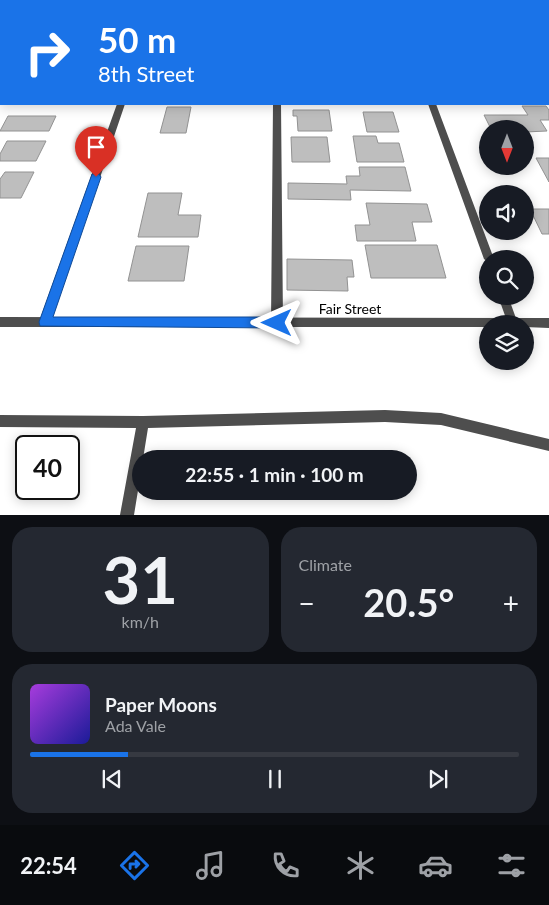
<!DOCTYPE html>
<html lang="en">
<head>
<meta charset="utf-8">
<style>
	:root { --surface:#171b24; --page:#242831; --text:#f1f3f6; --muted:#9ea1a6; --line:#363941; --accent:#1a73e8 }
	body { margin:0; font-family:Lato,sans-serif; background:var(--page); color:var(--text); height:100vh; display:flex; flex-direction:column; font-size:19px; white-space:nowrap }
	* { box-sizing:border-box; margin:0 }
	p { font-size:16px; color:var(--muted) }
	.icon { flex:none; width:28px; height:28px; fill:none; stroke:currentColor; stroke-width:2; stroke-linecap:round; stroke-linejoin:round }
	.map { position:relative; height:515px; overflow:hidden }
	.sheet { display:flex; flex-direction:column; gap:12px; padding:12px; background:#0d0f14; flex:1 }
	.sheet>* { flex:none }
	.guide { position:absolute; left:0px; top:0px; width:550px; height:105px; box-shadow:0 2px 12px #0003; background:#1a73e8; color:#fff; overflow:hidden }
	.needle { width:32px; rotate:180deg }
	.tools { position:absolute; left:479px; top:120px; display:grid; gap:10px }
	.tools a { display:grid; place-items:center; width:55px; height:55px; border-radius:50%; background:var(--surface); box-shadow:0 2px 12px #0003; font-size:25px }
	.speed { position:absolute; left:15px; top:435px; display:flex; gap:10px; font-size:25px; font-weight:700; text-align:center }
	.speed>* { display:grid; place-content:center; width:65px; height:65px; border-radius:50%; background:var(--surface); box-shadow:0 2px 12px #0003; line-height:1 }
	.speed .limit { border:2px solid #111; border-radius:8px; background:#fff; color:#111 }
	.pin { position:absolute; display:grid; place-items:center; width:42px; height:42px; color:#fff; margin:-51px -21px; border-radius:50% 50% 50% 0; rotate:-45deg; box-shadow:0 0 5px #0007 }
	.pin .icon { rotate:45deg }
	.me { position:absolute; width:55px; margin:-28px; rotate:270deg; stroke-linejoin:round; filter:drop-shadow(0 0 4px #0008) }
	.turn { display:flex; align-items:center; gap:18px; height:105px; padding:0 15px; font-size:22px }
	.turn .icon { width:65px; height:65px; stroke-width:2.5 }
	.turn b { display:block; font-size:35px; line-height:42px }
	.big { font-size:38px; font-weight:700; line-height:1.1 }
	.sheet .widget { flex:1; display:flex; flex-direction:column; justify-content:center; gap:8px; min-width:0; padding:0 18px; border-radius:20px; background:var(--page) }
	.sheet .dial { align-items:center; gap:0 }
	.dial b { font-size:65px; line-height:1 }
	.song { display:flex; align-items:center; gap:15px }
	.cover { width:60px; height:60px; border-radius:8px; background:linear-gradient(135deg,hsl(280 70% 55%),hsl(240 70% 35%)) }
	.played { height:5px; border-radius:2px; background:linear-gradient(90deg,var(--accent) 20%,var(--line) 20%) }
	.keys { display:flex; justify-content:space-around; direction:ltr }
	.heat { display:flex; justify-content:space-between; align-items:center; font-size:28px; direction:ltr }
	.sheet .tiles { flex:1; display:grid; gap:12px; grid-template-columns:1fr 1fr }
	.widget:last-child { grid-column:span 2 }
	.trip { position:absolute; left:132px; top:450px; width:285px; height:50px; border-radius:25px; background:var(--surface); box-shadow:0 2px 12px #0003; font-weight:700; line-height:50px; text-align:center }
	.menu { display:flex; height:80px; justify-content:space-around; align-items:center; background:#090b0e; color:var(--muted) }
	.menu .icon { width:35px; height:35px }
	.menu .current { color:var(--accent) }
	.menu b { font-size:22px; color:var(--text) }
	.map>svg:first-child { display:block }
	.building { fill:#bebebe; stroke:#929292 }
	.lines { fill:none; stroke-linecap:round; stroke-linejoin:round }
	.service { fill:#4e4e4e; fill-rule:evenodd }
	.minor { fill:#4e4e4e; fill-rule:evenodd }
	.tertiary { fill:#4e4e4e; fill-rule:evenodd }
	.route { fill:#1a73e8; stroke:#114b97 }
	.labels { text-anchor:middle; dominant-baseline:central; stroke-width:4.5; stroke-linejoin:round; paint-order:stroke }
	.street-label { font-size:14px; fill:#000; stroke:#fff }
</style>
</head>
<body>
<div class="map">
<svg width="549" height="515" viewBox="0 0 549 515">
	<rect width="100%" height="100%" fill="#fff"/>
	<!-- building -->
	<path class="building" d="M 282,0 L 367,0 L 368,1 L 282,1 Z
		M 522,106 L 546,106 L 549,110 L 549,120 L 540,120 L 547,131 L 525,132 L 525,129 L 491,129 L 484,115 L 528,115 Z
		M 167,107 L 191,107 L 186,133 L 160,133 Z
		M 293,110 L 329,110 L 332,131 L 298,131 L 297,116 L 293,116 Z
		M 363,112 L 393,112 L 399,132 L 367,132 Z
		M 8,116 L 56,116 L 49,131 L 0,131 Z
		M 353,136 L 376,136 L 378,143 L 399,143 L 404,162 L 357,162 Z
		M 291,137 L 327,137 L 330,162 L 292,162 Z
		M 7,141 L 46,141 L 36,161 L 0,161 L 0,154 Z
		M 536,158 L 549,158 L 549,182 Z
		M 359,167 L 405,167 L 411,191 L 350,190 L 351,200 L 288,199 L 288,183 L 347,184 L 346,176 L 360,176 Z
		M 5,172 L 34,172 L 21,198 L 0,198 L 0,179 Z
		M 148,193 L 182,193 L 178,215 L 201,215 L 198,237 L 138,237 Z
		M 366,203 L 427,204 L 432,222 L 412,222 L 416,241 L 357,241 L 355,225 L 370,225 Z
		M 530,209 L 549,209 L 549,234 L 542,234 Z
		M 365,245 L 437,245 L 446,278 L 371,278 Z
		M 136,246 L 189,246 L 184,281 L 128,281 Z
		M 287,259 L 352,260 L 354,277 L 347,277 L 348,291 L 287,290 Z"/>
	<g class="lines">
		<!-- service -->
		<path class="service" d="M 274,0 L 280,0 L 280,1 L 274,1 Z
			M 508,0 L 514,0 L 515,1 L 509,1 Z
			M 273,104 L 281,104 L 283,323 L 281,326 L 277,328 L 273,326 L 271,323 Z
			M 385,410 L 441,413 L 549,439 L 549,451 L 441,425 L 385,422 L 148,428 L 143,459 L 141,459 L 141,472 L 134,515 L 120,515 L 136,428 L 0,427 L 0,415 L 143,416 Z"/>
		<!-- minor -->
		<path class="minor" d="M 390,0 L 396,0 L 397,1 L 391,1 Z
			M 117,104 L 125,104 L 51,322 L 49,325 L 45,327 L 41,325 L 39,322 Z
			M 428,104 L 436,104 L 494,259 L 488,259 L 488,262 L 484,259 Z
			M 498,296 L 508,296 L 518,324 L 508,324 Z"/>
		<!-- tertiary -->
		<path class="tertiary" d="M 0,317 L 549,318 L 549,328 L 525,327 L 525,324 L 488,324 L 488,327 L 0,327 Z"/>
	</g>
	<!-- route -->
	<path class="route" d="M 92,174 L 99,174 L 101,177 L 53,317 L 277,317 L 282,319 L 284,323 L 282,326 L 277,328 L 40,326 L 39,322 Z"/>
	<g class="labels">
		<!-- street labels -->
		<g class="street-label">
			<text x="350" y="308">Fair Street</text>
		</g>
	</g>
</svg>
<div class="tools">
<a><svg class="needle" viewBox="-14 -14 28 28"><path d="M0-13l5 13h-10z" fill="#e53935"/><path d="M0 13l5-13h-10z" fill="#9ea1a6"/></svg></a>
<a><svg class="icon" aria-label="sound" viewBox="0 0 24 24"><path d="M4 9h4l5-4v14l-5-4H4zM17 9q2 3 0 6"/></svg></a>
<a><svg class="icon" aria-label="search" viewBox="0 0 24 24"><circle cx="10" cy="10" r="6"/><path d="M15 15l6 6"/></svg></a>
<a><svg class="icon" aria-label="layers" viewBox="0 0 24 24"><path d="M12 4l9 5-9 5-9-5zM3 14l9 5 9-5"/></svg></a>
</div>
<div class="speed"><div class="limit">40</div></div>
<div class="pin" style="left:96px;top:177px;background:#d93025"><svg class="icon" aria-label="arrive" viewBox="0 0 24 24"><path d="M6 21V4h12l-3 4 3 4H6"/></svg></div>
<svg class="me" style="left:277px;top:323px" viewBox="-20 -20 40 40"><path d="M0-17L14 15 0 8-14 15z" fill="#1a73e8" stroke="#fff" stroke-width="4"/></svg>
<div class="trip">22:55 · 1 min · 100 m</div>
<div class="guide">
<div class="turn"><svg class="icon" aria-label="right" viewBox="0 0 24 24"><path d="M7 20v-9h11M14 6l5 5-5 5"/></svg><div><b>50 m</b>8th Street</div></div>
</div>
</div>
<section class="sheet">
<div class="tiles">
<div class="widget dial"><b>31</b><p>km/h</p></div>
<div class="widget"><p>Climate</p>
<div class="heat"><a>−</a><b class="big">20.5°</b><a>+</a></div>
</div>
<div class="widget">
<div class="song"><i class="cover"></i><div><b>Paper Moons</b><p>Ada Vale</p></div></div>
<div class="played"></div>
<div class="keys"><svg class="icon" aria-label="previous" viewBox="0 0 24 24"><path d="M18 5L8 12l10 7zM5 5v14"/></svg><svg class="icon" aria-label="pause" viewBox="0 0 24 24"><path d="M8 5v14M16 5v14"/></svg><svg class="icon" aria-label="next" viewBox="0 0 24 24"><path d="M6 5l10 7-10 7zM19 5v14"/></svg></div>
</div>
</div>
</section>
<nav class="menu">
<b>22:54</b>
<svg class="icon current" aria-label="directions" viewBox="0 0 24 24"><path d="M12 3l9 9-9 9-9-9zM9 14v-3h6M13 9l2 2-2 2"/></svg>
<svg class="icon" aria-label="music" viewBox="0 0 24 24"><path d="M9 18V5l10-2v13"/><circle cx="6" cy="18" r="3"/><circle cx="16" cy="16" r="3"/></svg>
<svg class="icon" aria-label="phone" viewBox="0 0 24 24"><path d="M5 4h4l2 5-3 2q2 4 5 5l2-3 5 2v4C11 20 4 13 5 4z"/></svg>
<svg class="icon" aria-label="climate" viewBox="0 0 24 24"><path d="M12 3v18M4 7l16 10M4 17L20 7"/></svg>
<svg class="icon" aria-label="car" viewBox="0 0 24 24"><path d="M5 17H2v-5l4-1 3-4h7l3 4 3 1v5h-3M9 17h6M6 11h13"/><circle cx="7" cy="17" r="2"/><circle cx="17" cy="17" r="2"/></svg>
<svg class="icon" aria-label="filters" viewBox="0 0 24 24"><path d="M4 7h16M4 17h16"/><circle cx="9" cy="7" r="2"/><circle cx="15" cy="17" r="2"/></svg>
</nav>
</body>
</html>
